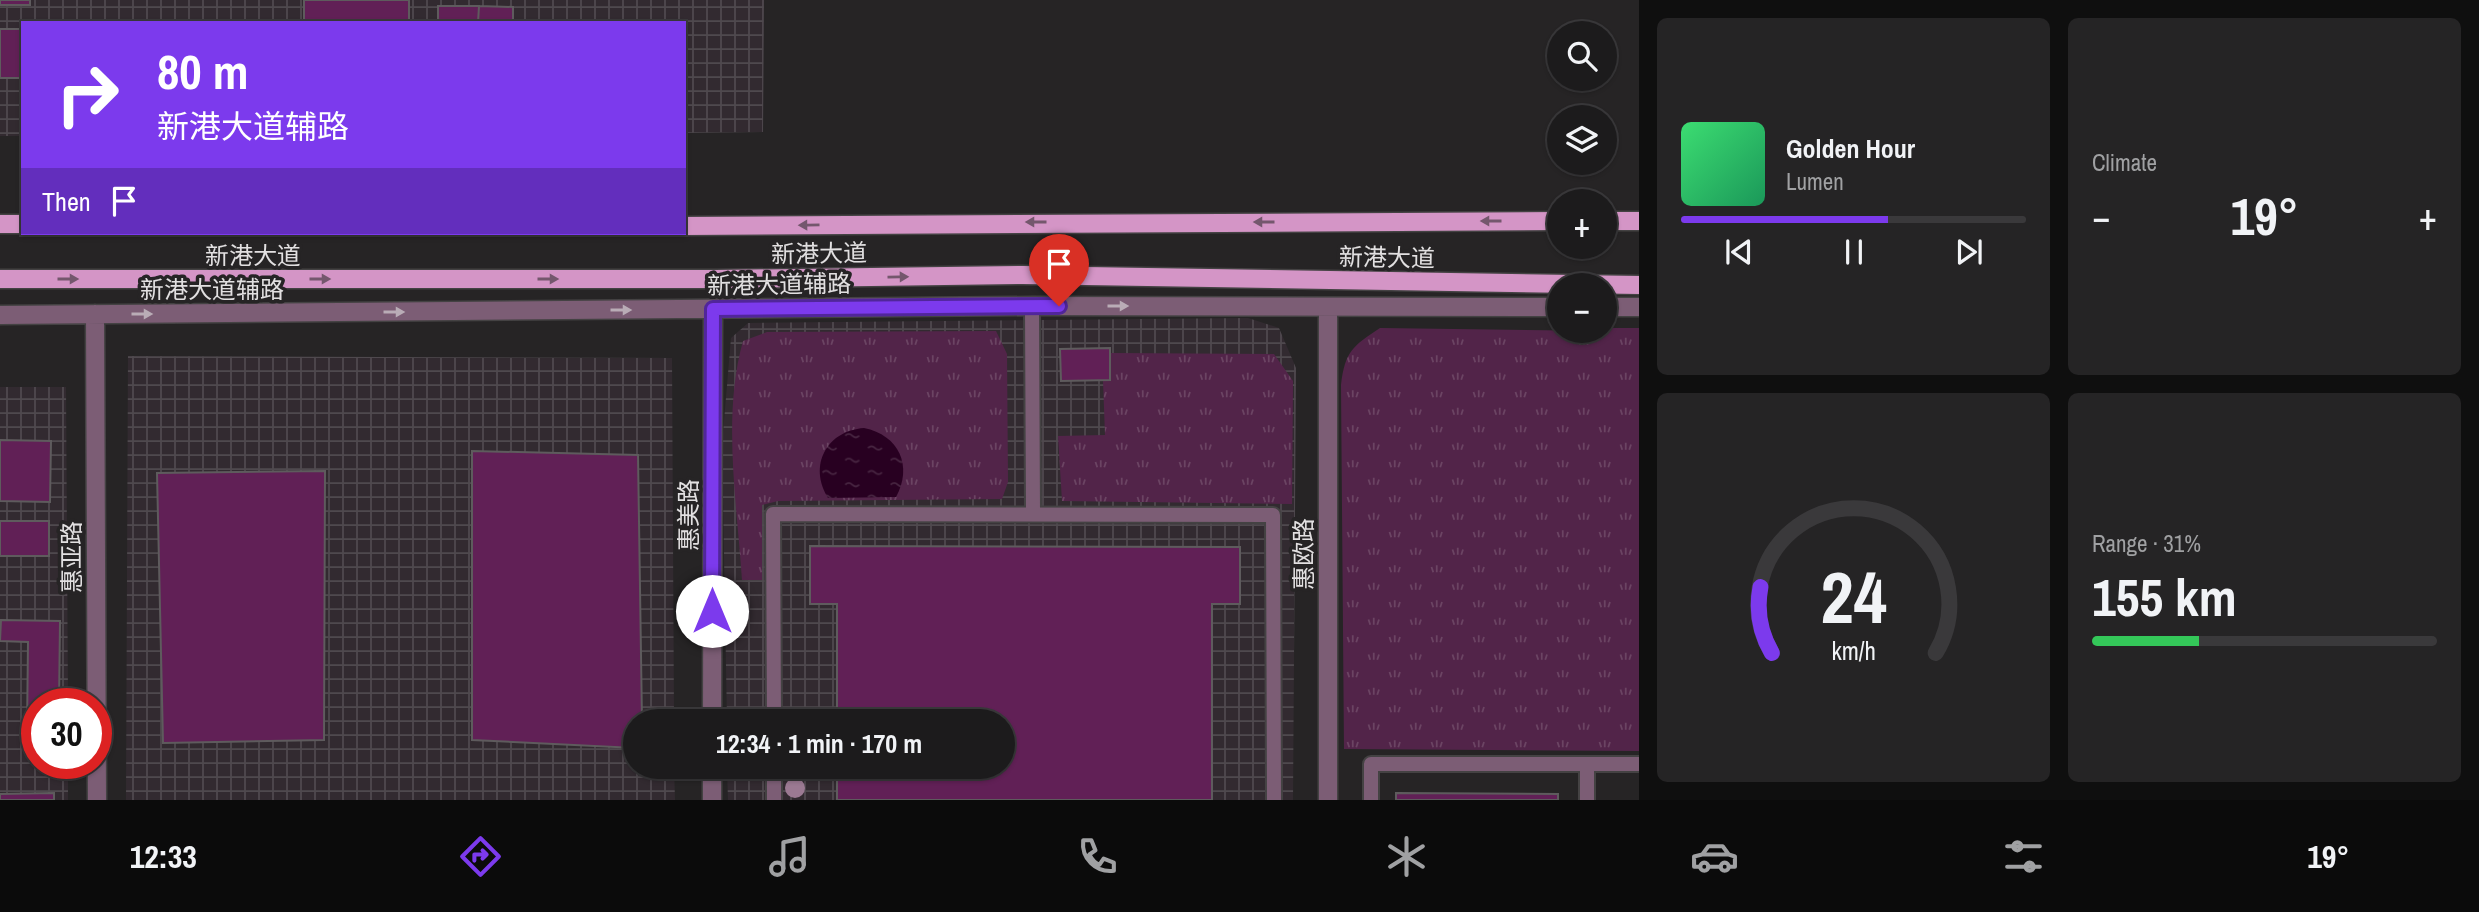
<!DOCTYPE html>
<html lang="en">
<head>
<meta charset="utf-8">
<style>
	:root { --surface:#1c1b1c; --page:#252425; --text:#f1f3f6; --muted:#a0a1a3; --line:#3a393b; --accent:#7c3aed }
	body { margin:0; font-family:"Archivo Narrow","Noto Sans SC",sans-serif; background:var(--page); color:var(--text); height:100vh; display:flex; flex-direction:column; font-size:26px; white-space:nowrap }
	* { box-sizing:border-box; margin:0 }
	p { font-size:23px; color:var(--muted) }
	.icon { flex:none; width:38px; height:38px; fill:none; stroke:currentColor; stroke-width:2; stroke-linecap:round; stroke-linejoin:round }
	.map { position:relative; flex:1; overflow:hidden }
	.details { display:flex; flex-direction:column; gap:18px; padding:18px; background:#0f0f0f; width:840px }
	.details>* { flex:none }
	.guide { position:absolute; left:21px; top:21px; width:665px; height:214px; border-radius:0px; box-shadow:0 2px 5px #0004,0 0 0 2px var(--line); background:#7c3aed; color:#fff; overflow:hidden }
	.controls { position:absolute; left:1547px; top:21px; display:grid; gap:14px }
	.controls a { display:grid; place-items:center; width:70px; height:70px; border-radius:50%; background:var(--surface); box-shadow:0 2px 5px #0004,0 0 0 2px var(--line); font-size:35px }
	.speed { position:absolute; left:21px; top:688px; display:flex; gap:14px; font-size:35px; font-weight:700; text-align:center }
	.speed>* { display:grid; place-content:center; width:91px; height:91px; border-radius:50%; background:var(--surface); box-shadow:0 2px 5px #0004,0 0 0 2px var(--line); line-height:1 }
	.speed .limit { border:10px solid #d22; background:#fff; color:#111 }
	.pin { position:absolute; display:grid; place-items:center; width:60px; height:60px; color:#fff; margin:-72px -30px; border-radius:50% 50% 50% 0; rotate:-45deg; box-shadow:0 0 7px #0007 }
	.pin .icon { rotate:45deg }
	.me { position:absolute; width:77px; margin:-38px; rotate:0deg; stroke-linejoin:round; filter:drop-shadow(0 0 5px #0008) }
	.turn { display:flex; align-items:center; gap:24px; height:147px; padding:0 21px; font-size:32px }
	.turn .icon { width:91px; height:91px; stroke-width:2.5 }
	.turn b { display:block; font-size:49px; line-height:60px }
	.then { display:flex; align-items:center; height:66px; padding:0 21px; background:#0003; gap:14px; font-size:26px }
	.big { font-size:52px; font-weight:700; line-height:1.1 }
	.details .card { flex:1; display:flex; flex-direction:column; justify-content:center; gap:10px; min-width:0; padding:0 24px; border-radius:10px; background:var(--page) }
	.details .dial { align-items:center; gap:0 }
	.dial svg { height:182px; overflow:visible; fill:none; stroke:var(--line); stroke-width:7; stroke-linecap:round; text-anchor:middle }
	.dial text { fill:var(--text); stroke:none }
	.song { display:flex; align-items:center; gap:21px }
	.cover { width:84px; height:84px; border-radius:10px; background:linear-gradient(135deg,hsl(140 70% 55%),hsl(150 70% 35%)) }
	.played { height:7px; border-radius:4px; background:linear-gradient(90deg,var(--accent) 60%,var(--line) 60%) }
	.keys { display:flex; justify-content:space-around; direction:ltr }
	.heat { display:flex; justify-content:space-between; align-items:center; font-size:38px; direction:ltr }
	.charge { height:10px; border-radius:5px; background:linear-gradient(90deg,#34c759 31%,var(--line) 0) }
	.details .tiles { flex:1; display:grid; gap:18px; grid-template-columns:repeat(2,1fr) }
	.trip { position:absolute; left:623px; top:709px; width:392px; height:70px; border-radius:35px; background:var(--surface); box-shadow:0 2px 5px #0004,0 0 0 2px var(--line); font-weight:700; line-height:70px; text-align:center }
	.tab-bar { display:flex; height:112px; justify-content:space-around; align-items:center; background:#0b0b0b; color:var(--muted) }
	.tab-bar .icon { width:49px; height:49px }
	.tab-bar .selected { color:var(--accent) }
	.tab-bar b { font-size:32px; color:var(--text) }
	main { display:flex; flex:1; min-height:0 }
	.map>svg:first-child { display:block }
	.industrial { fill:url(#industrial-grid) }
	.grass { fill:url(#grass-tufts) }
	.water { fill:url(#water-ripples) }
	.building { fill:#612056; stroke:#5e5b5d; stroke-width:2 }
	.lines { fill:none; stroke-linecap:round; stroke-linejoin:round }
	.lane-casing { stroke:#444243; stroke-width:18 }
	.street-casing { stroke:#444243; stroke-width:21 }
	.primary-casing { stroke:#444243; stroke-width:21 }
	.lane { stroke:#7c5d75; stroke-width:14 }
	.street { stroke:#7c5d75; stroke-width:18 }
	.primary { stroke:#d495c6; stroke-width:18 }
	.tree { fill:#9b7992 }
	.oneway { fill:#74576d }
	.oneway2 { fill:#b9acb6 }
	.route-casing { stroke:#51269a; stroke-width:18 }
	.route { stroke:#7c3aed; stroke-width:12 }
	.labels { text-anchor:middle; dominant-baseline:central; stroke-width:7; stroke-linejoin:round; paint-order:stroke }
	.street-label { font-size:24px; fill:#e2e0e1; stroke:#262425 }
</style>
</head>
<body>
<main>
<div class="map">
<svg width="1639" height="800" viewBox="0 0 1639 800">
	<defs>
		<pattern id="industrial-grid" width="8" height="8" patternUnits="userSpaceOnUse" patternTransform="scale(1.75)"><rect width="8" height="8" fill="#322a30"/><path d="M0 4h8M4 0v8" fill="none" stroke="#4f494e"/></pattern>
		<pattern id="grass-tufts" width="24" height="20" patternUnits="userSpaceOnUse" patternTransform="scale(1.75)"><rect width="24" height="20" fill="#522449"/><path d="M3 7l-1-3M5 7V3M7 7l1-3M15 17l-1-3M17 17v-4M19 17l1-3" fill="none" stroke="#6b4463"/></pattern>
		<pattern id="water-ripples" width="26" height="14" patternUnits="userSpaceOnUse" patternTransform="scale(1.75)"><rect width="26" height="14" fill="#280021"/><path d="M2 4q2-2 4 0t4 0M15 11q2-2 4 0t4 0" fill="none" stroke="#472541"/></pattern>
	</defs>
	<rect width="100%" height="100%" fill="#262425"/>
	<!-- industrial -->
	<path class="industrial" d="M 0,0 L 764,0 L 763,132 L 684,133 L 684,23 L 23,23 L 23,136 L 0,136 Z
		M 1248,318 L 1279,328 L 1296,368 L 1293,800 L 728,800 L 727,767 L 1003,766 L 1003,721 L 727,721 L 722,445 L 731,338 L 748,323 Z
		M 128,356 L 672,358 L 674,721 L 635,721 L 635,766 L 674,767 L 675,800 L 126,800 Z
		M 0,387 L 66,387 L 68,703 L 37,704 L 37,763 L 68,763 L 68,800 L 0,800 Z"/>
	<!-- grass -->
	<path class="grass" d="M 1380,328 L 1605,331 L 1605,328 L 1639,328 L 1639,751 L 1344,749 L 1341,385 C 1345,351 1353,346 1380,328 Z
		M 996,331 L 1007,354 L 1008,482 L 1002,499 L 778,501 L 762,505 L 762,580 L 742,580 C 737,503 722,416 743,341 L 767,332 Z
		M 1110,353 L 1274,354 L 1293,381 L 1292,504 L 1062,501 L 1058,436 L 1105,435 L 1103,380 L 1110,380 Z"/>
	<!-- water -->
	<path class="water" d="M 864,428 C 899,435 913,466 896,497 L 828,498 C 808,466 826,431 864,428 Z"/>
	<!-- building -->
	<path class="building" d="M 0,0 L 30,0 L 30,5 L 0,5 Z
		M 304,0 L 409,0 L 409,23 L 304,23 Z
		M 438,6 L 479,6 L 478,23 L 438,23 Z
		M 479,6 L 513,7 L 513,23 L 478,23 Z
		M 0,29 L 23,29 L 23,78 L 0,78 Z
		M 1110,348 L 1110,380 L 1061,381 L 1060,349 Z
		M 0,440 L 51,441 L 50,502 L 0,501 Z
		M 472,451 L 638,455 L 642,721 L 635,721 L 635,748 L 472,740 Z
		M 325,471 L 324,740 L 163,743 L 157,473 Z
		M 0,521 L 49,521 L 49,556 L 0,556 Z
		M 810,546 L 1240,547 L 1240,604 L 1212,604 L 1212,800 L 837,800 L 837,766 L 1003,766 L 1003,721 L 837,721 L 837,604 L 810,604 Z
		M 1,620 L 60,621 L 59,704 L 37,704 L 37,730 L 27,730 L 28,642 L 0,641 Z
		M 54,793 L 54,800 L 0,800 L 0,794 Z
		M 1396,793 L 1558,794 L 1558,800 L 1396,800 Z"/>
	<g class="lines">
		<defs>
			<path id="lane" d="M 1032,306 L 1033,514
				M 774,721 L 773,514 L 1273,515 L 1274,800
				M 1587,764 L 1587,800
				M 774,766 L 774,800
				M 1371,800 L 1371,764 L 1639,764"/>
			<path id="street" d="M 1328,307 L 1328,800
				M 1605,307 L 1639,307
				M 95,314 L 97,800
				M 0,315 L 1032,306 L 1559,307
				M 712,721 L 713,309
				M 712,800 L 712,766"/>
			<path id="primary" d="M 1605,221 L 1639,221
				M 0,224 L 23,224
				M 684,226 L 1559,221
				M 0,279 L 716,279 L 1023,275 L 1639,285"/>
		</defs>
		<!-- lane casing -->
		<use href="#lane" class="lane-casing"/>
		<!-- street casing -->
		<use href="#street" class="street-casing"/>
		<!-- primary casing -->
		<use href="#primary" class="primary-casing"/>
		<!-- lane -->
		<use href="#lane" class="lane"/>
		<!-- street -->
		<use href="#street" class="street"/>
		<!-- primary -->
		<use href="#primary" class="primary"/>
	</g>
	<!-- trees -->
	<circle class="tree" cx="795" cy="788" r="10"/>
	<!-- one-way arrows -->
	<defs><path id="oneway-solid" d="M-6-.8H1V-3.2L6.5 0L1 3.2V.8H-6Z" transform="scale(1.75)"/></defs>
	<g class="oneway">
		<use href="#oneway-solid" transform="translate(1491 221) rotate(180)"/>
		<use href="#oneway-solid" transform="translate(1036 222) rotate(180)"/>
		<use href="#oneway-solid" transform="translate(1264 222) rotate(180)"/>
		<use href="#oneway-solid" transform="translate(809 225) rotate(179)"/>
		<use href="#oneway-solid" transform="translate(898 277) rotate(-1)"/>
		<use href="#oneway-solid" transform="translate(68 279)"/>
		<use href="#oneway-solid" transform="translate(320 279)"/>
		<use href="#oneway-solid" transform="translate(548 279)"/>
	</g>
	<g class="oneway2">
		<use href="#oneway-solid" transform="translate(1118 306)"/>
		<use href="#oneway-solid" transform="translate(621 310)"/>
		<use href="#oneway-solid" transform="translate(394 312)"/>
		<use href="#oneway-solid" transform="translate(142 314)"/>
	</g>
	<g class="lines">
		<defs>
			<path id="route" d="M 712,611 L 713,309 L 1059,306"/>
		</defs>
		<!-- route casing -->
		<use href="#route" class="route-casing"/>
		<!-- route -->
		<use href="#route" class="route"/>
	</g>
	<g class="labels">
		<!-- street labels -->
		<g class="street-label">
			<text transform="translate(819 253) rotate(-1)">新港大道</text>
			<text x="253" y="255">新港大道</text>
			<text transform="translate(1387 257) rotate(1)">新港大道</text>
			<text transform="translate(779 284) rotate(-1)">新港大道辅路</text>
			<text x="212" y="289">新港大道辅路</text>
			<text transform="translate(688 515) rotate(-90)">惠美路</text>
			<text transform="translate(1303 554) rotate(-90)">惠欧路</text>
			<text transform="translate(71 557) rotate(-90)">惠亚路</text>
		</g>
	</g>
</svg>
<div class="controls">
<a><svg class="icon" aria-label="search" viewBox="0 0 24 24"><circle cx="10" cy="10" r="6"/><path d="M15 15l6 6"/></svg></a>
<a><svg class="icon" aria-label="layers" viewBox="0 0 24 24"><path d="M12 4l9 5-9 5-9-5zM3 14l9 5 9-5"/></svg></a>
<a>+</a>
<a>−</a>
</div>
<div class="speed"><div class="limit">30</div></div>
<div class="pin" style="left:1059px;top:306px;background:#d93025"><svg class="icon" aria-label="arrive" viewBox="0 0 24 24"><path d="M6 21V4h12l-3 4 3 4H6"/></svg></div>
<svg class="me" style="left:712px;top:611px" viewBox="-20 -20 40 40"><circle r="19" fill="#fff"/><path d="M0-13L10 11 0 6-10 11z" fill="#7c3aed"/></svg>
<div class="trip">12:34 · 1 min · 170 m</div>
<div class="guide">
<div class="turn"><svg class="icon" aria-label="right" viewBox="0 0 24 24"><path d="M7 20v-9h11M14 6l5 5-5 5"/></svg><div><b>80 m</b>新港大道辅路</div></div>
<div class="then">Then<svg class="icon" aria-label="arrive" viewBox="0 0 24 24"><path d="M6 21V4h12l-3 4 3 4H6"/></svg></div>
</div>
</div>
<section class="details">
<div class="tiles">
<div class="card">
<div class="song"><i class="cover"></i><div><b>Golden Hour</b><p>Lumen</p></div></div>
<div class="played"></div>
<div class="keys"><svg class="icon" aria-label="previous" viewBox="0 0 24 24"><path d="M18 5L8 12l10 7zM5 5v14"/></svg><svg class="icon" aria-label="pause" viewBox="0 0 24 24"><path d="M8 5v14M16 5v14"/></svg><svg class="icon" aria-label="next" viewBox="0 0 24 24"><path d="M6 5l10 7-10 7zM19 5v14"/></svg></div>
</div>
<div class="card"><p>Climate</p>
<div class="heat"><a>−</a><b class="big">19°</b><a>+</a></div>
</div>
<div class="card dial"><svg viewBox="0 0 100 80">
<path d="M14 69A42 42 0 1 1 86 69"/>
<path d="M14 69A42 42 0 0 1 9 40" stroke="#7c3aed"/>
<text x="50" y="56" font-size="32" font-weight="700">24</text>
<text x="50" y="72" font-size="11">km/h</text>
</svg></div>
<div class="card"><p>Range · 31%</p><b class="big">155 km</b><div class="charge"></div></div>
</div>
</section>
</main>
<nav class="tab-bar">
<b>12:33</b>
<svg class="icon selected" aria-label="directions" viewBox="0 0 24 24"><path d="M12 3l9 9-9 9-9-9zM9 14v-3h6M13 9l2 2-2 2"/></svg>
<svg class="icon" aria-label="music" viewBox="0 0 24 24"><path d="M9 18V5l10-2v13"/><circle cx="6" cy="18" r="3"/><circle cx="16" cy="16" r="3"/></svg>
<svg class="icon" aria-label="phone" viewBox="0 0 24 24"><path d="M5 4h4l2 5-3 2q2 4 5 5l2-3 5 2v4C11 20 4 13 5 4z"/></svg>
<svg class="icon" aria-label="climate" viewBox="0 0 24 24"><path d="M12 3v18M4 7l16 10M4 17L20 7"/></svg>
<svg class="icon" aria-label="car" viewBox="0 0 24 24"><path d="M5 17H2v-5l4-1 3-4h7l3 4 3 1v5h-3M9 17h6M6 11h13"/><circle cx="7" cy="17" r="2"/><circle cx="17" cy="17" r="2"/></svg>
<svg class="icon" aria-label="filters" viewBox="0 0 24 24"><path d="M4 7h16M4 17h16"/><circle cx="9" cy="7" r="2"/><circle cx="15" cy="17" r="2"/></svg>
<b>19°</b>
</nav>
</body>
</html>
